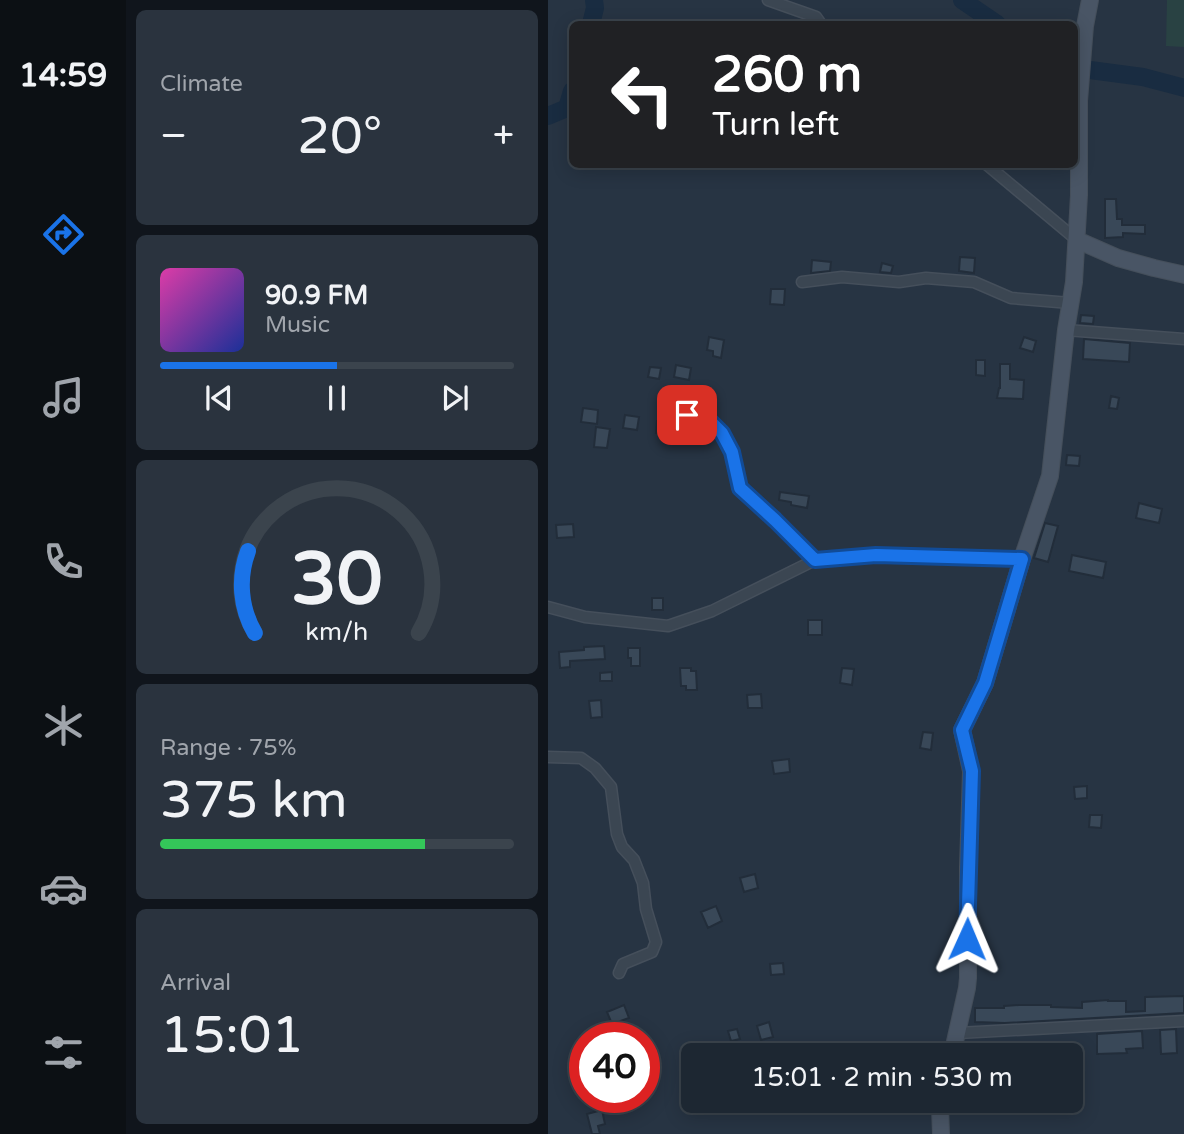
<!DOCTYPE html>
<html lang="en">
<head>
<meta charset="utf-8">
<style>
	:root { --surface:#1d2732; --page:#2a333e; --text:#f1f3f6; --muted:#a0a5ac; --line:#3b444d; --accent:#1a73e8 }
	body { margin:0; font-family:"Varela Round",sans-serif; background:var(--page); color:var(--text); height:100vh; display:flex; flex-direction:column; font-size:26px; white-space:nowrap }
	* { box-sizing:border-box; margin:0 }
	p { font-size:23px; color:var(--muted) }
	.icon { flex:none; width:38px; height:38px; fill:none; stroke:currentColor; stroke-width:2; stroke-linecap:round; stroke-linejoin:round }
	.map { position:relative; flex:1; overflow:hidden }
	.drawer { display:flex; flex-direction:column; gap:10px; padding:10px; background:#10151c; width:422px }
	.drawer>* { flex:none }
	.guide { position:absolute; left:21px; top:21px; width:509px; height:147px; border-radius:10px; box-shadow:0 4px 18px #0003,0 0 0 2px var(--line); background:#202124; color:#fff; overflow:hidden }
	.speed { position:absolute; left:21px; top:1022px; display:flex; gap:14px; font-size:35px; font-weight:700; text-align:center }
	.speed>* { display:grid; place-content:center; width:91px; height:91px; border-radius:50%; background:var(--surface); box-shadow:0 4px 18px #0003,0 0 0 2px var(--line); line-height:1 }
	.speed .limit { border:10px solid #d22; background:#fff; color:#111 }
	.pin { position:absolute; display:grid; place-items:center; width:60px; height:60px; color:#fff; margin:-30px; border-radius:14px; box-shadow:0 4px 10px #0006 }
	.me { position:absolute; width:77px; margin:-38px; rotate:1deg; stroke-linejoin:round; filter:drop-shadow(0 0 5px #0008) }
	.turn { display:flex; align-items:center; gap:24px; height:147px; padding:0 28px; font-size:32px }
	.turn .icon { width:91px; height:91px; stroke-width:2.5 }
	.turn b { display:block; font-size:49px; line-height:60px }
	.big { font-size:52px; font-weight:600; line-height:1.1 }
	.drawer .card { flex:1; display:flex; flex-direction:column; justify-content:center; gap:10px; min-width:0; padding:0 24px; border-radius:10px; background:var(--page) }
	.drawer .dial { align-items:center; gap:0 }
	.dial svg { height:182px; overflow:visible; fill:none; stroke:var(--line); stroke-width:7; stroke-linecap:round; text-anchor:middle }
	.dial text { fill:var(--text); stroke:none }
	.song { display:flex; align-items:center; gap:21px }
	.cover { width:84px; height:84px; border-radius:10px; background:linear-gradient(135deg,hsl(320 70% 55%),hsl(230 70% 35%)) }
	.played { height:7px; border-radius:4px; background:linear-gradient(90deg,var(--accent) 50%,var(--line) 50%) }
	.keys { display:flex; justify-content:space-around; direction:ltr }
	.heat { display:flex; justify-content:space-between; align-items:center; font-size:38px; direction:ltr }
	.charge { height:10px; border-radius:5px; background:linear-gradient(90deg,#34c759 75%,var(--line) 0) }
	.trip { position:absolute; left:133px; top:1043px; width:402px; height:70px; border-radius:10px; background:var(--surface); box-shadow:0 4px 18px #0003,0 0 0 2px var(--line); font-weight:600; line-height:70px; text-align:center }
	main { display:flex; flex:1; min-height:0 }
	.menu { display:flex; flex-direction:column; width:126px; justify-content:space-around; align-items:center; background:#0c1014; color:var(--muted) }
	.menu .icon { width:49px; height:49px }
	.menu .current { color:var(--accent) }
	.menu b { font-size:32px; color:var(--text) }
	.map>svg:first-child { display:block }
	.green { fill:#294243 }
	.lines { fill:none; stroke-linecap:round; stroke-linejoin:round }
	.river { stroke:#192c41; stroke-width:18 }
	.building { fill:#394858; stroke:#222d3a; stroke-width:2 }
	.street-casing { stroke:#454f5b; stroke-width:13 }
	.secondary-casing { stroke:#454f5b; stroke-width:18 }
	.street { stroke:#3b4652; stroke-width:10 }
	.secondary { stroke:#495565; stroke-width:16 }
	.route-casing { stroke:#114b97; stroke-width:18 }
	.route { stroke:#1a73e8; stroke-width:12 }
</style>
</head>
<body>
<main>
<nav class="menu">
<b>14:59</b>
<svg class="icon current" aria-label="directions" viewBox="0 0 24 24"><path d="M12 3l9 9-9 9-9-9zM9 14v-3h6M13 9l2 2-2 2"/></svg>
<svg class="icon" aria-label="music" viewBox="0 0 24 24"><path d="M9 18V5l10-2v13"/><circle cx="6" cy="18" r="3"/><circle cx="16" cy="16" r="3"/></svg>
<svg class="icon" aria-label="phone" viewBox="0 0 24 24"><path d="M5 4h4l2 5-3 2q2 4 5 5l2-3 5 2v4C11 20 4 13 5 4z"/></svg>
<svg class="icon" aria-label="climate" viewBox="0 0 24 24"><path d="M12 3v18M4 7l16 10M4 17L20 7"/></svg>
<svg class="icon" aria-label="car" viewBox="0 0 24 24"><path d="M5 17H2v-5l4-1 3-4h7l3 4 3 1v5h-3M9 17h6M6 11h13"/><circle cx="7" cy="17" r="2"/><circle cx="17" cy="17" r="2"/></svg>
<svg class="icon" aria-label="filters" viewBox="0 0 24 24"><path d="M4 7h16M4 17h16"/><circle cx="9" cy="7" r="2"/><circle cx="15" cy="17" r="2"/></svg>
</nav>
<section class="drawer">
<div class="card"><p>Climate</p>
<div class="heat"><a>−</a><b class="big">20°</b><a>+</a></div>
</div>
<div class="card">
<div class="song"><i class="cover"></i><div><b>90.9 FM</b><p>Music</p></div></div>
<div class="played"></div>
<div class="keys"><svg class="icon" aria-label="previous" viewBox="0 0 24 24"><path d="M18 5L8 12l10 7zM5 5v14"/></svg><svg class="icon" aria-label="pause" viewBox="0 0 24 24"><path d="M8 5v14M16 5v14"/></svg><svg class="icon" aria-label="next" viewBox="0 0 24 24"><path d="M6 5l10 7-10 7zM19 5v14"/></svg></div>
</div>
<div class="card dial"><svg viewBox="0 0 100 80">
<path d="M14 69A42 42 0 1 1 86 69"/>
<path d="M14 69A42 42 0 0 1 11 33" stroke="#1a73e8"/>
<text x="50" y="56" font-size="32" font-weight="700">30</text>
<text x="50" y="72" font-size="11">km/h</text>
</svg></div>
<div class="card"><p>Range · 75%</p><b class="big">375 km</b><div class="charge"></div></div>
<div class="card"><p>Arrival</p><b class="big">15:01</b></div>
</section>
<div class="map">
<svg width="637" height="1134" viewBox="0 0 637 1134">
	<rect width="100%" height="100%" fill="#273443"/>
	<!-- green -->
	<path class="green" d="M 619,0 L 636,0 L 636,47 L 618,46 Z"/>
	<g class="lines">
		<!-- river -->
		<path class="river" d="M 414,0 L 449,24
			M 43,24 L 47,8 L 46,0
			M 527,68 L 595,77 L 637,88
			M 0,116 L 19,108 L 24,91"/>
	</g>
	<!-- building -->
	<path class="building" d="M 557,199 L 568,199 L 569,219 L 574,219 L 574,225 L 597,225 L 597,234 L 575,233 L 575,237 L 557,238 Z
		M 412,257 L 427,258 L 426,273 L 411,271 Z
		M 264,260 L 283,262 L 282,271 L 263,273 Z
		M 334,263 L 345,266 L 343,273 L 332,272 Z
		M 223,289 L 237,289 L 236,305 L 222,304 Z
		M 533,315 L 546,316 L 545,324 L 532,323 Z
		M 161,337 L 176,340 L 173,358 L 165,356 L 165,351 L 159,350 Z
		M 476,337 L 488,341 L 485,352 L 472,348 Z
		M 536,339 L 582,343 L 581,362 L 535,359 Z
		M 428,360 L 437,360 L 437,376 L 428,375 Z
		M 452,364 L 462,364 L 462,379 L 476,380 L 475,399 L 449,398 L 451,388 L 452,388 Z
		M 128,365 L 143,368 L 141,380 L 126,377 Z
		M 102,367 L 113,368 L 111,379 L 100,377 Z
		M 563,396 L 571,398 L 569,409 L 561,408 Z
		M 35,408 L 50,410 L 49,424 L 33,422 Z
		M 77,415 L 91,417 L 89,430 L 75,428 Z
		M 109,421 L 121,422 L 119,435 L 108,433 Z
		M 48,427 L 62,429 L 59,448 L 46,447 Z
		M 519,455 L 532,456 L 531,466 L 518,465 Z
		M 232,492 L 261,496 L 259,508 L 243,505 L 243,502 L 231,500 Z
		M 591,503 L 614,509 L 611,523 L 588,518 Z
		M 497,523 L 510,526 L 500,562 L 486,558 Z
		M 25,524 L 26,537 L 9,538 L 8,525 Z
		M 524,555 L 558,562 L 555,578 L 521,571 Z
		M 104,598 L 115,598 L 115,610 L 104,610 Z
		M 260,620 L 274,620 L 274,635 L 260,635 Z
		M 56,646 L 57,659 L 22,661 L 22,667 L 12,668 L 11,652 L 36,650 L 36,647 Z
		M 80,648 L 92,648 L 92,666 L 83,666 L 83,658 L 80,658 Z
		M 132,668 L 143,668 L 143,671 L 148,671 L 149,690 L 138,690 L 138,686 L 133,686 Z
		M 294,668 L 306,669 L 304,685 L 292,683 Z
		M 64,672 L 64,681 L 52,681 L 52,673 Z
		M 213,694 L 214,708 L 200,708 L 199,695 Z
		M 53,700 L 54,717 L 43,718 L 41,701 Z
		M 375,732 L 385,733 L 383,750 L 372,748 Z
		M 241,759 L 242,772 L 226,774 L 224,761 Z
		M 539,786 L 539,798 L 527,799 L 526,787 Z
		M 542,815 L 554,815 L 553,828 L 541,827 Z
		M 207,874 L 210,888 L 196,892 L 192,878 Z
		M 168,906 L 174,921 L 160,928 L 153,912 Z
		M 235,963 L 236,974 L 223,975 L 222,964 Z
		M 636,996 L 636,1013 L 457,1023 L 427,1022 L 427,1008 L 456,1008 L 456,1006 L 471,1005 L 503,1005 L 503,1007 L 534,1008 L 534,1002 L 560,1000 L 560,1001 L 578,1001 L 578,1012 L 597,1011 L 597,997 Z
		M 76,1005 L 81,1018 L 64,1024 L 59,1012 Z
		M 221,1022 L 225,1037 L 213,1040 L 209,1026 Z
		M 189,1029 L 192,1039 L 183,1041 L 180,1031 Z
		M 628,1029 L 629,1053 L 613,1054 L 612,1030 Z
		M 594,1031 L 595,1048 L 578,1049 L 579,1053 L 549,1054 L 549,1034 Z
		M 54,1110 L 57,1124 L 50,1126 L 52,1134 L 44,1134 L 39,1114 Z"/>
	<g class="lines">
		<defs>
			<path id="street" d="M 220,0 L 268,17 L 273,24
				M 438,164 L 529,240
				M 254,282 L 294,277 L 351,282 L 378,278 L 426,282 L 463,298 L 522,303
				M 518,330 L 637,339
				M 119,410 L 160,419 L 174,434 L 184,452 L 192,488 L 227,520 L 267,560
				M 0,607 L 37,617 L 120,626 L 164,611 L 267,560 L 328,554 L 474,559
				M 0,757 L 33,758 L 47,768 L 63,787 L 69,834 L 74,847 L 86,860 L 95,883 L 98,909 L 108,942 L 104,952 L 75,964 L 71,973
				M 410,1033 L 637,1021"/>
			<path id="secondary" d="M 529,240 L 570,258 L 606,268 L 637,275
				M 404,1055 L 419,988 L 420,978 L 420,867 L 423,771 L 414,730 L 437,683 L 474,559 L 502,476 L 518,330 L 526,282 L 531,195 L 531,101 L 537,26 L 542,0
				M 393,1134 L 392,1108 L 394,1101"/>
		</defs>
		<!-- street casing -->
		<use href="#street" class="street-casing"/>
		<!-- secondary casing -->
		<use href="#secondary" class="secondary-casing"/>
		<!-- street -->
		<use href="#street" class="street"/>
		<!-- secondary -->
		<use href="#secondary" class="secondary"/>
	</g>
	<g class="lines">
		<defs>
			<path id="route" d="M 139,415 L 160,419 L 174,433 L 184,452 L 192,488 L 227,520 L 267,560 L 328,555 L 474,559 L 437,683 L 414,730 L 424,771 L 419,939"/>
		</defs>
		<!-- route casing -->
		<use href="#route" class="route-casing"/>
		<!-- route -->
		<use href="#route" class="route"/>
	</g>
</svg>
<div class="speed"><div class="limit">40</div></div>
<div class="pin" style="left:139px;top:415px;background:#d93025"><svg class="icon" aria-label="arrive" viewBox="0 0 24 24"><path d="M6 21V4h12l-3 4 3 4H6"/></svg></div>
<svg class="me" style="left:419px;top:939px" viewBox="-20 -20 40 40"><path d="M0-17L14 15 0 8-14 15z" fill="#1a73e8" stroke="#fff" stroke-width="4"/></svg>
<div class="trip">15:01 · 2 min · 530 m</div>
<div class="guide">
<div class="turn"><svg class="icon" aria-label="left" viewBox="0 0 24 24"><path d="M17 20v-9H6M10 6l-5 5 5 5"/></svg><div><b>260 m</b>Turn left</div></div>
</div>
</div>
</main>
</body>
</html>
